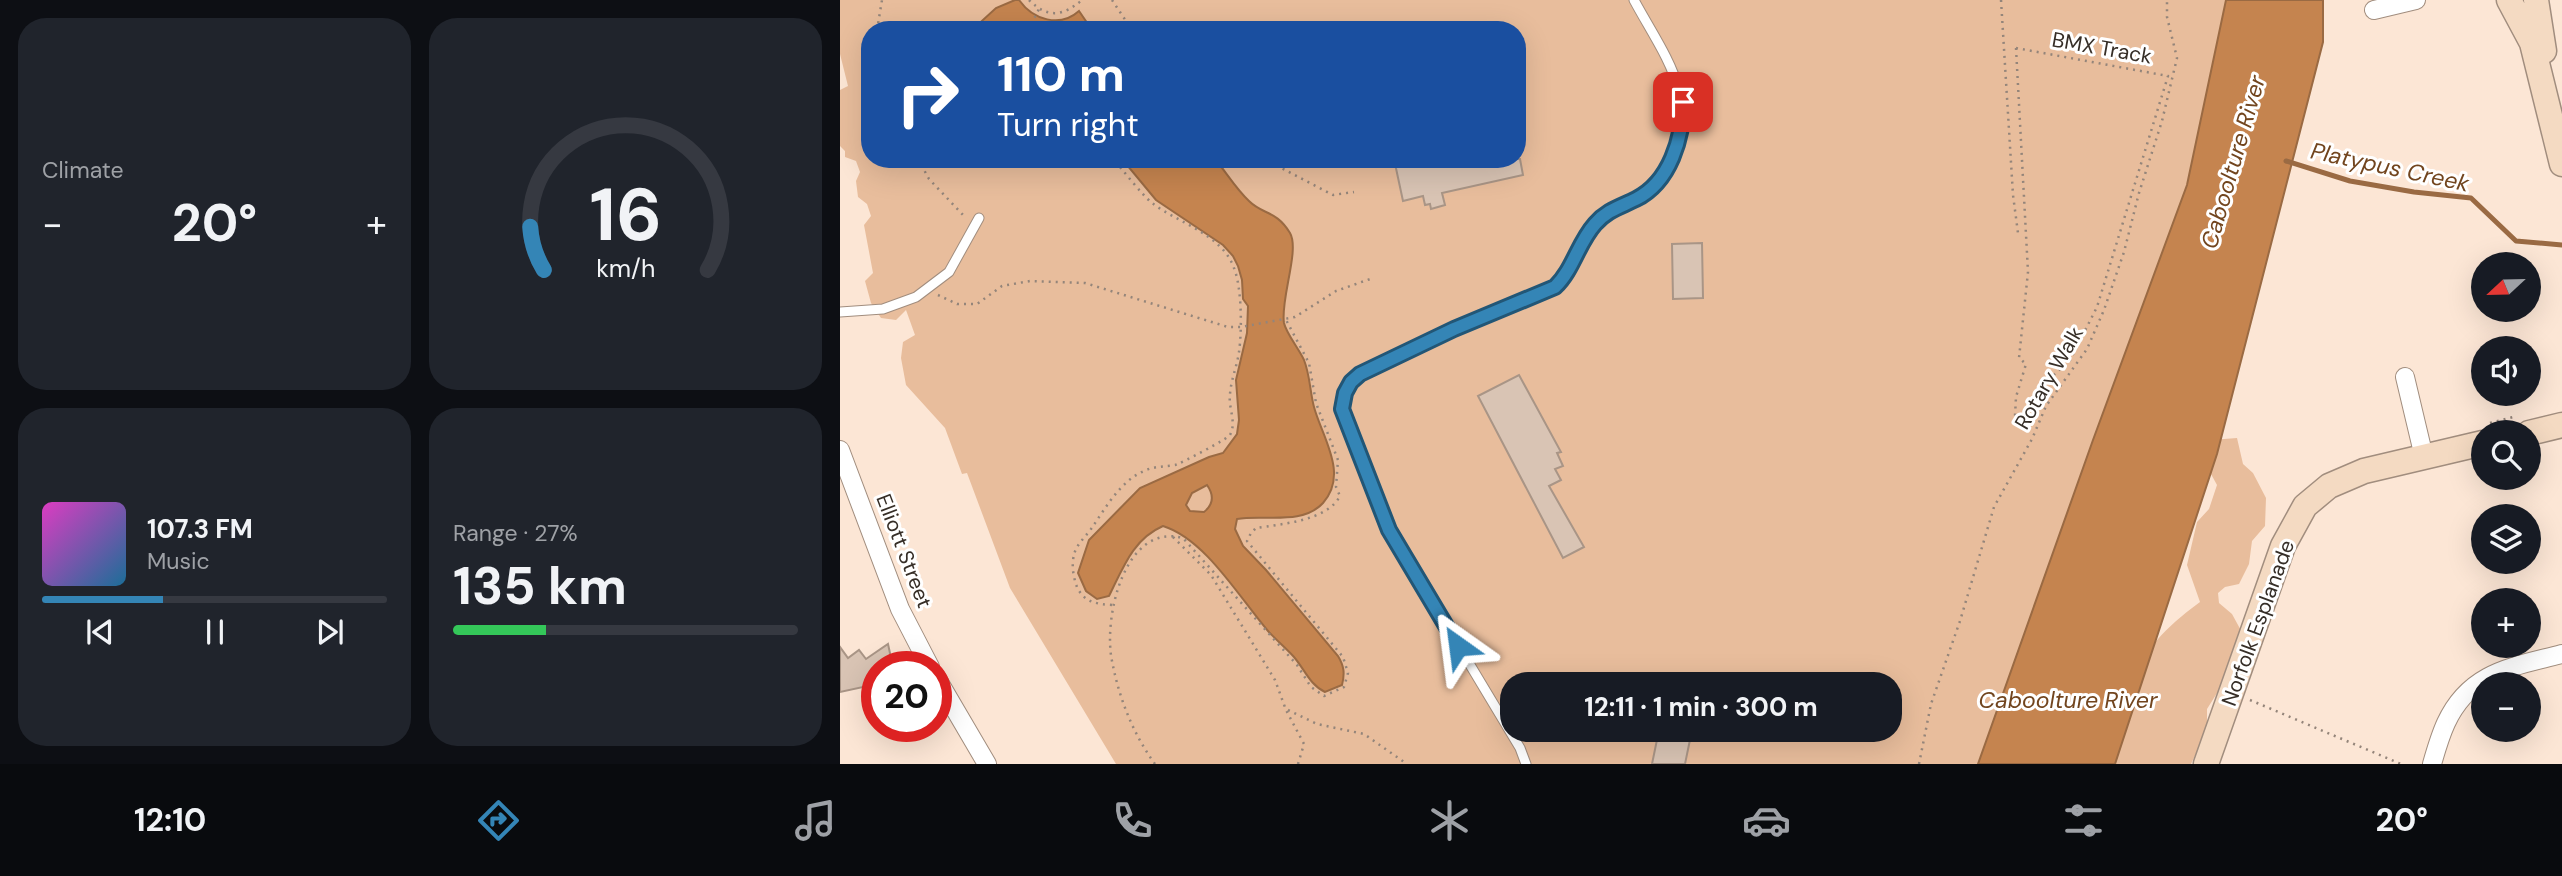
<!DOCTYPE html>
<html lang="en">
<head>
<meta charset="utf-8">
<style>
	:root { --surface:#171b24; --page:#20242c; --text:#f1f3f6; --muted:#9ea1a6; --line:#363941; --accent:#3485b6 }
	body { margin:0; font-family:"DM Sans",sans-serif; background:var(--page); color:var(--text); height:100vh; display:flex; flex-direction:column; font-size:26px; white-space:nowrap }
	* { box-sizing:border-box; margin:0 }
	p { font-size:23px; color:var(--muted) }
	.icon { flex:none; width:38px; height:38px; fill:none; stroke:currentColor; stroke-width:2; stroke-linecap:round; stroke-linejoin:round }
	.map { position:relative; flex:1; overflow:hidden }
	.panel { display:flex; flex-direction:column; gap:18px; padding:18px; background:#0d0f14; width:840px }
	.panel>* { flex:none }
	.hud { position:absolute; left:21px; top:21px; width:665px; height:147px; border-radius:28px; box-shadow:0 7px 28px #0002; background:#1a4fa0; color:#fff; overflow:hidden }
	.needle { width:46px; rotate:248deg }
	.controls { position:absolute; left:1631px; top:252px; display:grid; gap:14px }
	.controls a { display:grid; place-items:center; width:70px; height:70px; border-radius:50%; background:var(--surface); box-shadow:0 7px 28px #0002; font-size:35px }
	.speed { position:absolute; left:21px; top:651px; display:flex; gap:14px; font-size:35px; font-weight:700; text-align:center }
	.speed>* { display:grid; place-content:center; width:91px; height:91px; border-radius:50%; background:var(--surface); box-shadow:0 7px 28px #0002; line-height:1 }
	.speed .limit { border:10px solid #d22; background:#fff; color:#111 }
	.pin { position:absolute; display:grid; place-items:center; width:60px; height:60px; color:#fff; margin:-30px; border-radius:14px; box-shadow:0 4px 10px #0006 }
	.me { position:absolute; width:77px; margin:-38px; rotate:329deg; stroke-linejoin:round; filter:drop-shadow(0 0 5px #0008) }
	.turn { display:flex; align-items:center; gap:24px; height:147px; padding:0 21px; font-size:32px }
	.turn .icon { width:91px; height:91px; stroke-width:2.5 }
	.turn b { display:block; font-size:49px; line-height:60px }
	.big { font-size:52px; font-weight:700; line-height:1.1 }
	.panel .tile { flex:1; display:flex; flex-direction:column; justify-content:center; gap:10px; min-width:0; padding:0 24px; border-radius:28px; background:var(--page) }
	.panel .dial { align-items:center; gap:0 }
	.dial svg { height:182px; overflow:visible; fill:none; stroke:var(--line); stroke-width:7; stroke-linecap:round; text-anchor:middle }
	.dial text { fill:var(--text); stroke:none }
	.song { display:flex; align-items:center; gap:21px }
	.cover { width:84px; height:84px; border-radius:10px; background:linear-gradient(135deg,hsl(310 70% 55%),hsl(200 70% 35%)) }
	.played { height:7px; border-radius:4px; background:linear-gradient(90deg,var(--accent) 35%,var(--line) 35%) }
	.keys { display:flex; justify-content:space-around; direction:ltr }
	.heat { display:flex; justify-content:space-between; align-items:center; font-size:38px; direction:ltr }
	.charge { height:10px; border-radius:5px; background:linear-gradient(90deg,#34c759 27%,var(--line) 0) }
	.panel .tiles { flex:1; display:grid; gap:18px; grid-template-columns:repeat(2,1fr) }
	.trip { position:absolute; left:660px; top:672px; width:402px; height:70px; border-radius:28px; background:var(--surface); box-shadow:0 7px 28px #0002; font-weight:700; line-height:70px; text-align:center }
	.menu { display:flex; height:112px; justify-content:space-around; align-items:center; background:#090b0e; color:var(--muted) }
	.menu .icon { width:49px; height:49px }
	.menu .current { color:var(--accent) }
	.menu b { font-size:32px; color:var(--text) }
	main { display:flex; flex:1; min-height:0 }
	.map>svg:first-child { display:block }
	.green { fill:#e8bd9c; fill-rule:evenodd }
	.water { fill:#c5844f; stroke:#9a6a43; stroke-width:2; fill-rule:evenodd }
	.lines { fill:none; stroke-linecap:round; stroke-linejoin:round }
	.stream { stroke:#9a6a43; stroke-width:5 }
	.building { fill:#d9c4b4; stroke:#a99586; stroke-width:2 }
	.lane-casing { stroke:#a18d7e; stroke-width:11 }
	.street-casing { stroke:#a18d7e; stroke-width:20 }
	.secondary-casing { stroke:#a18d7e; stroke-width:27 }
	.path { stroke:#94857a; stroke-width:2.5; stroke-dasharray:2 5; stroke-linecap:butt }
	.lane { stroke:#fff; stroke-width:9 }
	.street { stroke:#fff; stroke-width:18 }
	.secondary { stroke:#f4dac2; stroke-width:24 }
	.route-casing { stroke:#225676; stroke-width:18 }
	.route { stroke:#3485b6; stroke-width:12 }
	.labels { text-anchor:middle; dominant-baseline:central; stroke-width:6; stroke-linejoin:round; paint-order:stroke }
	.street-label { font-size:21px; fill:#362e27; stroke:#fff }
	.water-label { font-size:23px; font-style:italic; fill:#72451e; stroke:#fff }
</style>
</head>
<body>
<main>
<section class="panel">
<div class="tiles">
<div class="tile"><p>Climate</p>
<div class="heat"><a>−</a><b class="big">20°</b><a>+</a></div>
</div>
<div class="tile dial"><svg viewBox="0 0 100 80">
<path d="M14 69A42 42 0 1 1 86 69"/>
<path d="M14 69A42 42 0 0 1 8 50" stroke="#3485b6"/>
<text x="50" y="56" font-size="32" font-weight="700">16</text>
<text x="50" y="72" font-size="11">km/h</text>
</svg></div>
<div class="tile">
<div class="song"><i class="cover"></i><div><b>107.3 FM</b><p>Music</p></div></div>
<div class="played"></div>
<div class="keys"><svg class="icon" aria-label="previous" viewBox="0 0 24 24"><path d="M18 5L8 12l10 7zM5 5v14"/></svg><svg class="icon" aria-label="pause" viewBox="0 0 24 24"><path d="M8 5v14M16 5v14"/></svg><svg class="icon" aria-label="next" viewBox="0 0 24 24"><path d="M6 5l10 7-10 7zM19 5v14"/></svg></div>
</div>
<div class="tile"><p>Range · 27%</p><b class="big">135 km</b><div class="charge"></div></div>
</div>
</section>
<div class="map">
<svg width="1722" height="764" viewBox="0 0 1722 764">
	<rect width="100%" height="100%" fill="#fce6d5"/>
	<!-- green -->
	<path class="green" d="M 0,0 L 1386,0 L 1386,1 L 1347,185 L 1253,440 L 1138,764 L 276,764 L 170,588 L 127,473 L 122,474 L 105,428 L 66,385 L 61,358 L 63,342 L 75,335 L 66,310 L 56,320 L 41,318 L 31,303 L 25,281 L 33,273 L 24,225 L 31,216 L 27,204 L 18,197 L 16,181 L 20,172 L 16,161 L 5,157 L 5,151 L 0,146 L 0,90 L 8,86 L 0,54 ZM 30,30 L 677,30 L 677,159 L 30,159 ZM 672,684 L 1050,684 L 1050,730 L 672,730 Z
		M 1397,438 L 1403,464 L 1413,473 L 1426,498 L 1425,526 L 1412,541 L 1409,564 L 1399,584 L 1385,587 L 1378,593 L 1379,603 L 1392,614 L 1404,636 L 1396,663 L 1367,709 L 1367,730 L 1351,764 L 1270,764 L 1287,707 L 1305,706 C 1303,699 1299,692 1299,685 C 1295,652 1337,619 1360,602 L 1347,565 L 1357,522 L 1369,509 L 1377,485 L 1360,454 L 1371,440 Z"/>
	<!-- water -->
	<path class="water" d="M 175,0 L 179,0 C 193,20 220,28 239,11 L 252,30 L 187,30 L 176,26 L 164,30 L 132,30 L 156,8 Z
		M 1386,0 L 1483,0 L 1483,42 L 1377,454 L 1275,764 L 1138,764 L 1253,440 L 1347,185 Z
		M 282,159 L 375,159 C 386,172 396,189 409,201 C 423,215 436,210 450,233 C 460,250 440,300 444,323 C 446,333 459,349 464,360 C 470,375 470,392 474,407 C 482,437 509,474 483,503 C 462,526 424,514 397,519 L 395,529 L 403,546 L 426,570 L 498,656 C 504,666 505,673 502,685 L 485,692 C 470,685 465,670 454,657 C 446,648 436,640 428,631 C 399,597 365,539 323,526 C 293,539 283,568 269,596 L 257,599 L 246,591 L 238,573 L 249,540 L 300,488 L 369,457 L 383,453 L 397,434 L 399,420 L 396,380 L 407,333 L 408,306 L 403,299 L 402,280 L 398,266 L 393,256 L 383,245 L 316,200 ZM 367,485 C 374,495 374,504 364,512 L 350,511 L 346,505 L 352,493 Z"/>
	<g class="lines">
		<!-- stream -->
		<path class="stream" d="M 1446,161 L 1510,181 L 1574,192 L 1631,198 L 1676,241 L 1722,245"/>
	</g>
	<!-- building -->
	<path class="building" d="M 554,159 L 680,159 L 683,175 L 602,193 L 605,205 L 591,209 L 590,204 L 585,205 L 583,196 L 563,201 Z
		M 862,243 L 863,298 L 833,299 L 832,244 Z
		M 679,375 L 721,452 L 717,453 L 723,466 L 715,469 L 721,480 L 709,486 L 744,547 L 723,558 L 638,396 Z
		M 48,644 L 53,667 L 37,667 L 37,684 L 0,692 L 0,647 L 8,658 L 19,650 L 26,659 Z
		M 819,730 L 852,730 L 845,764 L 812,764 Z"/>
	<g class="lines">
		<defs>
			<path id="lane" d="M 0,312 L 43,309 L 76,297 L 109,272 L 139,218
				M 686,764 L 680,748 L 549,530 L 512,440 L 502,409 L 502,401 L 511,382 L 531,368 L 614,329 L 715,287 C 736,267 739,235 762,216 C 774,205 792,203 805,193 C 815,185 825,171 831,159 C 861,98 823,54 794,0"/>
			<path id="street" d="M 1534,10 L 1576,0
				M 1565,377 L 1584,457
				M 0,450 L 60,609 L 90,667
				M 96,677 L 147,764
				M 1592,764 C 1596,750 1600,736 1606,723 C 1630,671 1673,667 1722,654"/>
			<path id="secondary" d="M 1669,0 L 1692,43 L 1722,164
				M 1696,0 L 1704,51
				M 1689,433 L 1722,425
				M 1366,764 L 1443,546 L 1465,506 L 1489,486 L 1524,471 L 1643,443"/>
		</defs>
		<!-- lane casing -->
		<use href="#lane" class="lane-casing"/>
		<!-- street casing -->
		<use href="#street" class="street-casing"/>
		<!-- secondary casing -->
		<use href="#secondary" class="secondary-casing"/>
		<!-- path -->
		<path class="path" d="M 189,0 C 208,19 223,16 242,0
			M 272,0 L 292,30
			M 1161,0 L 1173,195 L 1178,233
			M 37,30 L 42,0
			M 171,30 L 176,30
			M 188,30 L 199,9
			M 1176,48 L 1328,76 L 1257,307 L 1230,360 L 1203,385 L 1192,419 L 1175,416 L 1176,397 L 1186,364 L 1179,358 L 1188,272 Z
			M 78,159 L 89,179 L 124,216
			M 424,159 L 493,195 L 514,192
			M 98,295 L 117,304 L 137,304 L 162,286 L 190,281 L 245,283 L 388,327 L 401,327 L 455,317 L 496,291 L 533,278
			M 1650,423 L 1677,416
			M 333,537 L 371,575 L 435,680 L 446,710 L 464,744 L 458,764
			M 272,605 C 256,604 244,602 237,587 C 234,579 232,569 233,561 C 234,546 243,540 251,529 C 265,509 280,481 304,471 C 314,466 324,467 335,465 C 340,464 389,438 390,435 C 397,422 388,408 390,394 C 391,380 397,366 399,352 C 402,331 402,288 394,268 C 382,234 338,223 312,203 C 301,194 284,171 273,159
			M 1410,700 L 1561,764
			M 448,710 L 477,724 L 524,734 L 567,764
			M 315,764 C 293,734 279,698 272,661 C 263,619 284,522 343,538 L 457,665 L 471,687 L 484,696 L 504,687 L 508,673 L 503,657 L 407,541 L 411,533 L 416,528 C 441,524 487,521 500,496 L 496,487 L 498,460 L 476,403 L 469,363 L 445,318
			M 1079,764 L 1091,704 L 1120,621 L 1154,507 L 1192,439 L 1206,406 L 1247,349 L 1264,310 L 1284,252 L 1299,193 L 1322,121 L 1337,58 L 1327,17 L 1327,0"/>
		<!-- lane -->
		<use href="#lane" class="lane"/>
		<!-- street -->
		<use href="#street" class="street"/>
		<!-- secondary -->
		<use href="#secondary" class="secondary"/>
	</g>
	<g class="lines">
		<defs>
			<path id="route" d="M 618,646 L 549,530 L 502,409 L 505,393 L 511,382 L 520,374 L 614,329 L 715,287 C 733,270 738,243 755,224 C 767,210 780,207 796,199 C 830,182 843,138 843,102"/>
		</defs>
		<!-- route casing -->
		<use href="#route" class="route-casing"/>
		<!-- route -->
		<use href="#route" class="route"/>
	</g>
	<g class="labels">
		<!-- street labels -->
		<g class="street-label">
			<text transform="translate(1262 48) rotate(10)">BMX Track</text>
			<text transform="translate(1209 378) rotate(-60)">Rotary Walk</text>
			<text transform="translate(64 551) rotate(69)">Elliott Street</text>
			<text transform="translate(1418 623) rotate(-70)">Norfolk Esplanade</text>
		</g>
		<!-- water labels -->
		<g class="water-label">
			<text transform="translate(1393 162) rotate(-74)">Caboolture River</text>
			<text transform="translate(1550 167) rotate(12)">Platypus Creek</text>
			<text x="1228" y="700">Caboolture River</text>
		</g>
	</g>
</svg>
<div class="controls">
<a><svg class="needle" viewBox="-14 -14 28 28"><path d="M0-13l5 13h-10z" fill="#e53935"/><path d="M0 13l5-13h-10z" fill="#9ea1a6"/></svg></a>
<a><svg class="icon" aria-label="sound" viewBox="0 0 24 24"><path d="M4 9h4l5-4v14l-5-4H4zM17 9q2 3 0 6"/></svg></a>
<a><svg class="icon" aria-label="search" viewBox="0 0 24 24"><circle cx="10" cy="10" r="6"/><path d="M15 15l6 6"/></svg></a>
<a><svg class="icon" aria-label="layers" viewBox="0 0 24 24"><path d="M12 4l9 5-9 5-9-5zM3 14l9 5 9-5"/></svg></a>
<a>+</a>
<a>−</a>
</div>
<div class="speed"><div class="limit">20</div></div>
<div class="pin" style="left:843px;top:102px;background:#d93025"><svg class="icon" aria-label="arrive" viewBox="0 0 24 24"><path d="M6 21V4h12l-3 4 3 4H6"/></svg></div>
<svg class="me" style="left:618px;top:646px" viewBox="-20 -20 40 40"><path d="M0-17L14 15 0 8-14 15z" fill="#3485b6" stroke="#fff" stroke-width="4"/></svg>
<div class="trip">12:11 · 1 min · 300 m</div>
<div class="hud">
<div class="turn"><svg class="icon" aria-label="right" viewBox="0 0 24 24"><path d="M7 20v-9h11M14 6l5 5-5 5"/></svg><div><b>110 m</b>Turn right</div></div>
</div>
</div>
</main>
<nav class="menu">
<b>12:10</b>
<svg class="icon current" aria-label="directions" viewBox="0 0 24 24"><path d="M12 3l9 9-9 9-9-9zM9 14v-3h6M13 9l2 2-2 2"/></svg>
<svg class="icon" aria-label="music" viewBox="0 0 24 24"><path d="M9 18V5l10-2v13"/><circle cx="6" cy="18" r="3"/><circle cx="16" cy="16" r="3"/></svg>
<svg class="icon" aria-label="phone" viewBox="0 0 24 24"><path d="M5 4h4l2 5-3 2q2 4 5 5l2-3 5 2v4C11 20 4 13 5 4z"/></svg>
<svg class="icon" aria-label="climate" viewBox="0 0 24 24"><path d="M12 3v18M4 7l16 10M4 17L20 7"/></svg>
<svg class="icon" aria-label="car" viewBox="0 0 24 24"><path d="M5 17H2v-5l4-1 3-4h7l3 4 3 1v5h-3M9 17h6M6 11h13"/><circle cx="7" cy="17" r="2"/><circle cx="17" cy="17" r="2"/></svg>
<svg class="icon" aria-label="filters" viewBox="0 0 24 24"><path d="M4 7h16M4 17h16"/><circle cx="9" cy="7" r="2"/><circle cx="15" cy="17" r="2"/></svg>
<b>20°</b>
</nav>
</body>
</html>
